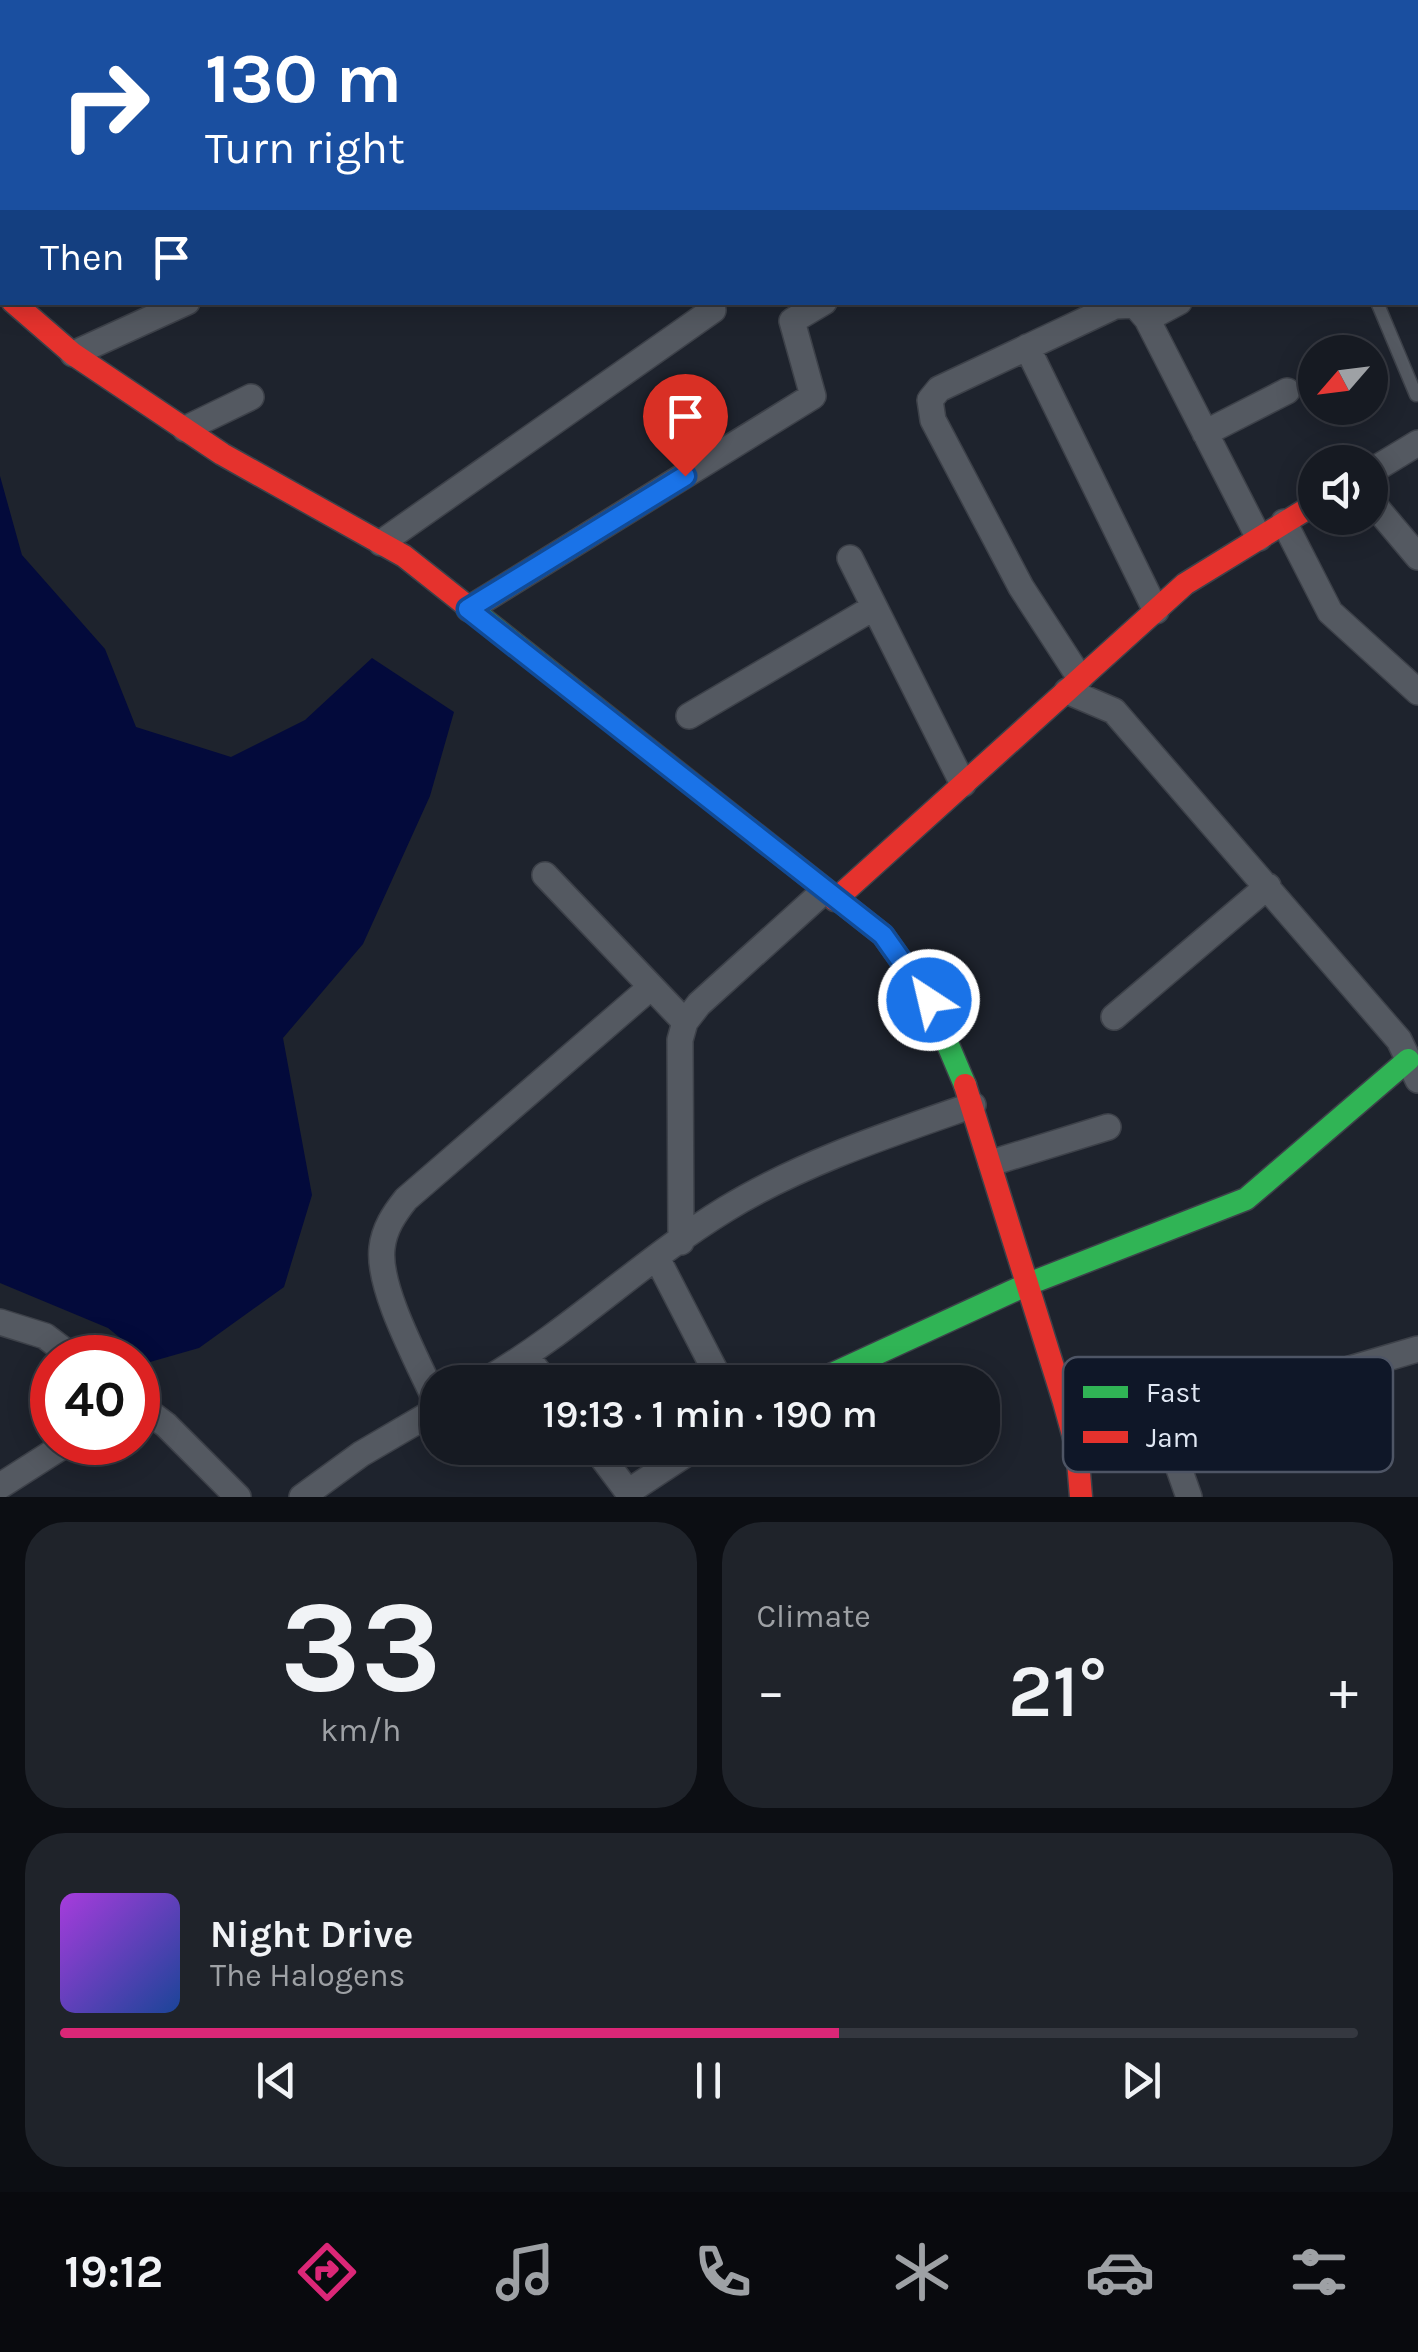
<!DOCTYPE html>
<html lang="en">
<head>
<meta charset="utf-8">
<style>
	:root { --surface:#161a22; --page:#1f232a; --text:#f1f3f6; --muted:#9ea1a5; --line:#353840; --accent:#db2777 }
	body { margin:0; font-family:Karla,sans-serif; background:var(--page); color:var(--text); height:100vh; display:flex; flex-direction:column; font-size:38px; white-space:nowrap }
	* { box-sizing:border-box; margin:0 }
	p { font-size:32px; color:var(--muted) }
	.icon { flex:none; width:55px; height:55px; fill:none; stroke:currentColor; stroke-width:2; stroke-linecap:round; stroke-linejoin:round }
	.map { position:relative; height:1497px; overflow:hidden }
	.sheet { display:flex; flex-direction:column; gap:25px; padding:25px; background:#0c0e13; flex:1 }
	.sheet>* { flex:none }
	.hud { position:absolute; left:0px; top:0px; width:1420px; height:305px; box-shadow:0 5px 25px #0003,0 0 0 2px var(--line); background:#1a4fa0; color:#fff; overflow:hidden }
	.needle { width:65px; rotate:242deg }
	.tools { position:absolute; left:1298px; top:335px; display:grid; gap:20px }
	.tools a { display:grid; place-items:center; width:90px; height:90px; border-radius:50%; background:var(--surface); box-shadow:0 5px 25px #0003,0 0 0 2px var(--line); font-size:50px }
	.speed { position:absolute; left:30px; top:1335px; display:flex; gap:20px; font-size:50px; font-weight:700; text-align:center }
	.speed>* { display:grid; place-content:center; width:130px; height:130px; border-radius:50%; background:var(--surface); box-shadow:0 5px 25px #0003,0 0 0 2px var(--line); line-height:1 }
	.speed .limit { border:15px solid #d22; background:#fff; color:#111 }
	.pin { position:absolute; display:grid; place-items:center; width:85px; height:85px; color:#fff; margin:-102px -42px; border-radius:50% 50% 50% 0; rotate:-45deg; box-shadow:0 0 10px #0007 }
	.pin .icon { rotate:45deg }
	.me { position:absolute; width:110px; margin:-55px; rotate:325deg; stroke-linejoin:round; filter:drop-shadow(0 0 8px #0008) }
	.turn { display:flex; align-items:center; gap:35px; height:210px; padding:0 40px; font-size:45px }
	.turn .icon { width:130px; height:130px; stroke-width:2.5 }
	.turn b { display:block; font-size:70px; line-height:85px }
	.then { display:flex; align-items:center; height:95px; padding:0 40px; background:#0003; gap:20px; font-size:38px }
	.big { font-size:75px; font-weight:600; line-height:1.1 }
	.sheet .card { flex:1; display:flex; flex-direction:column; justify-content:center; gap:15px; min-width:0; padding:0 35px; border-radius:40px; background:var(--page) }
	.sheet .dial { align-items:center; gap:0 }
	.dial b { font-size:130px; line-height:1 }
	.song { display:flex; align-items:center; gap:30px }
	.cover { width:120px; height:120px; border-radius:15px; background:linear-gradient(135deg,hsl(280 70% 55%),hsl(220 70% 35%)) }
	.played { height:10px; border-radius:5px; background:linear-gradient(90deg,var(--accent) 60%,var(--line) 60%) }
	.keys { display:flex; justify-content:space-around; direction:ltr }
	.heat { display:flex; justify-content:space-between; align-items:center; font-size:55px; direction:ltr }
	.sheet .tiles { flex:1; display:grid; gap:25px; grid-template-columns:1fr 1fr }
	.card:last-child { grid-column:span 2 }
	.trip { position:absolute; left:420px; top:1365px; width:580px; height:100px; border-radius:40px; background:var(--surface); box-shadow:0 5px 25px #0003,0 0 0 2px var(--line); font-weight:600; line-height:100px; text-align:center }
	.dock { display:flex; height:160px; justify-content:space-around; align-items:center; background:#090a0e; color:var(--muted) }
	.dock .icon { width:70px; height:70px }
	.dock .active { color:var(--accent) }
	.dock b { font-size:45px; color:var(--text) }
	.map>svg:first-child { display:block }
	.water { fill:#030a3b }
	.building { fill:#353942; stroke:#484c56; stroke-width:2.5 }
	.lines { fill:none; stroke-linecap:round; stroke-linejoin:round }
	.lane-casing { stroke:#3d4149; stroke-width:15 }
	.street-casing { stroke:#3d4149; stroke-width:28 }
	.fast-casing { stroke:#3d4149; stroke-width:25 }
	.jam-casing { stroke:#3d4149; stroke-width:25 }
	.lane { stroke:#545961; stroke-width:12 }
	.street { stroke:#545961; stroke-width:25 }
	.fast { stroke:#30b455; stroke-width:22 }
	.jam { stroke:#e5322d; stroke-width:22 }
	.route-casing { stroke:#114b97; stroke-width:25 }
	.route { stroke:#1a73e8; stroke-width:18 }
	.key { fill:#0f1728; stroke:#4e5565; stroke-width:2.5 }
	.key-label { font-size:28px; fill:#e0e7f3 }
</style>
</head>
<body>
<div class="map">
<svg width="1418" height="1497" viewBox="0 0 1418 1497">
	<rect width="100%" height="100%" fill="#1e232d"/>
	<!-- water -->
	<path class="water" d="M 0,476 L 22,555 L 105,649 L 136,727 L 231,757 L 305,720 L 372,658 L 454,712 L 430,796 L 363,944 L 283,1038 L 312,1195 L 284,1287 L 199,1348 L 150,1362 L 108,1328 L 0,1283 Z"/>
	<!-- building -->
	<path class="building" d="M 0,0 L 63,0 L 64,2 L 2,2 L 0,53 Z"/>
	<g class="lines">
		<defs>
			<path id="lane" d="M 1377,302 L 1416,395"/>
			<path id="street" d="M 645,0 L 645,2
				M 177,2 L 181,0
				M 881,2 L 881,0
				M 1129,2 L 1133,0
				M 0,120 L 2,118
				M 1179,302 L 1147,319 L 1259,538
				M 1027,347 L 1156,611
				M 73,354 L 187,302
				M 185,429 L 251,397
				M 1205,433 L 1287,391
				M 1370,472 L 1418,443
				M 1370,500 L 1418,557
				M 1284,522 L 1330,612 L 1418,692
				M 381,543 L 713,310
				M 850,558 L 963,784
				M 469,609 L 813,396 L 792,321 L 824,302
				M 1080,678 L 1021,587 L 933,420 L 930,400 L 939,389 L 1115,306 L 1135,305 L 1147,319
				M 1067,691 L 1114,711 L 1399,1040 L 1418,1080
				M 689,716 L 873,608
				M 545,875 L 685,1022
				M 1114,1017 L 1268,886
				M 991,1163 L 1108,1127
				M 681,1242 L 680,1040 L 685,1022 L 699,1004 L 824,891
				M 658,1260 L 721,1382
				M 0,1322 L 45,1336 L 74,1358
				M 527,1357 L 546,1382
				M 483,1382 C 570,1332 641,1261 726,1209 C 801,1163 890,1134 973,1105
				M 138,1404 L 166,1425 L 238,1497
				M 438,1406 C 421,1367 377,1289 382,1248 C 384,1229 394,1214 406,1199 L 651,987
				M 1164,1426 L 1189,1497
				M 595,1448 L 628,1492 L 695,1448
				M 1077,1449 L 1418,1349
				M 0,1486 L 69,1442
				M 302,1497 L 361,1454 L 438,1409"/>
			<path id="fast" d="M 467,606 L 883,935 L 929,1000 L 965,1085
				M 815,1382 L 1028,1284 L 1246,1199 L 1408,1060"/>
			<path id="jam" d="M 13,302 L 73,354 L 222,454 L 404,556 L 467,606
				M 835,900 L 1185,584 L 1315,504
				M 965,1085 L 1064,1402 L 1077,1449 L 1081,1497"/>
		</defs>
		<!-- lane casing -->
		<use href="#lane" class="lane-casing"/>
		<!-- street casing -->
		<use href="#street" class="street-casing"/>
		<!-- fast casing -->
		<use href="#fast" class="fast-casing"/>
		<!-- jam casing -->
		<use href="#jam" class="jam-casing"/>
		<!-- lane -->
		<use href="#lane" class="lane"/>
		<!-- street -->
		<use href="#street" class="street"/>
		<!-- fast -->
		<use href="#fast" class="fast"/>
		<!-- jam -->
		<use href="#jam" class="jam"/>
	</g>
	<g class="lines">
		<defs>
			<path id="route" d="M 685,476 L 468,609 L 883,935 L 929,1000"/>
		</defs>
		<!-- route casing -->
		<use href="#route" class="route-casing"/>
		<!-- route -->
		<use href="#route" class="route"/>
	</g>
	<!-- legend -->
	<rect x="1063" y="1357" width="330" height="115" rx="15" class="key"/>
	<rect x="1083" y="1386" width="45" height="12" fill="#30b455"/>
	<rect x="1083" y="1431" width="45" height="12" fill="#e5322d"/>
	<g class="key-label">
		<text x="1146" y="1402">Fast</text>
		<text x="1146" y="1447">Jam</text>
	</g>
</svg>
<div class="tools">
<a><svg class="needle" viewBox="-14 -14 28 28"><path d="M0-13l5 13h-10z" fill="#e53935"/><path d="M0 13l5-13h-10z" fill="#9ea1a5"/></svg></a>
<a><svg class="icon" aria-label="sound" viewBox="0 0 24 24"><path d="M4 9h4l5-4v14l-5-4H4zM17 9q2 3 0 6"/></svg></a>
</div>
<div class="speed"><div class="limit">40</div></div>
<div class="pin" style="left:685px;top:476px;background:#d93025"><svg class="icon" aria-label="arrive" viewBox="0 0 24 24"><path d="M6 21V4h12l-3 4 3 4H6"/></svg></div>
<svg class="me" style="left:929px;top:1000px" viewBox="-20 -20 40 40"><circle r="17" fill="#1a73e8" stroke="#fff" stroke-width="3"/><path d="M0-11L8 9 0 5-8 9z" fill="#fff"/></svg>
<div class="trip">19:13 · 1 min · 190 m</div>
<div class="hud">
<div class="turn"><svg class="icon" aria-label="right" viewBox="0 0 24 24"><path d="M7 20v-9h11M14 6l5 5-5 5"/></svg><div><b>130 m</b>Turn right</div></div>
<div class="then">Then<svg class="icon" aria-label="arrive" viewBox="0 0 24 24"><path d="M6 21V4h12l-3 4 3 4H6"/></svg></div>
</div>
</div>
<section class="sheet">
<div class="tiles">
<div class="card dial"><b>33</b><p>km/h</p></div>
<div class="card"><p>Climate</p>
<div class="heat"><a>−</a><b class="big">21°</b><a>+</a></div>
</div>
<div class="card">
<div class="song"><i class="cover"></i><div><b>Night Drive</b><p>The Halogens</p></div></div>
<div class="played"></div>
<div class="keys"><svg class="icon" aria-label="previous" viewBox="0 0 24 24"><path d="M18 5L8 12l10 7zM5 5v14"/></svg><svg class="icon" aria-label="pause" viewBox="0 0 24 24"><path d="M8 5v14M16 5v14"/></svg><svg class="icon" aria-label="next" viewBox="0 0 24 24"><path d="M6 5l10 7-10 7zM19 5v14"/></svg></div>
</div>
</div>
</section>
<nav class="dock">
<b>19:12</b>
<svg class="icon active" aria-label="directions" viewBox="0 0 24 24"><path d="M12 3l9 9-9 9-9-9zM9 14v-3h6M13 9l2 2-2 2"/></svg>
<svg class="icon" aria-label="music" viewBox="0 0 24 24"><path d="M9 18V5l10-2v13"/><circle cx="6" cy="18" r="3"/><circle cx="16" cy="16" r="3"/></svg>
<svg class="icon" aria-label="phone" viewBox="0 0 24 24"><path d="M5 4h4l2 5-3 2q2 4 5 5l2-3 5 2v4C11 20 4 13 5 4z"/></svg>
<svg class="icon" aria-label="climate" viewBox="0 0 24 24"><path d="M12 3v18M4 7l16 10M4 17L20 7"/></svg>
<svg class="icon" aria-label="car" viewBox="0 0 24 24"><path d="M5 17H2v-5l4-1 3-4h7l3 4 3 1v5h-3M9 17h6M6 11h13"/><circle cx="7" cy="17" r="2"/><circle cx="17" cy="17" r="2"/></svg>
<svg class="icon" aria-label="filters" viewBox="0 0 24 24"><path d="M4 7h16M4 17h16"/><circle cx="9" cy="7" r="2"/><circle cx="15" cy="17" r="2"/></svg>
</nav>
</body>
</html>
